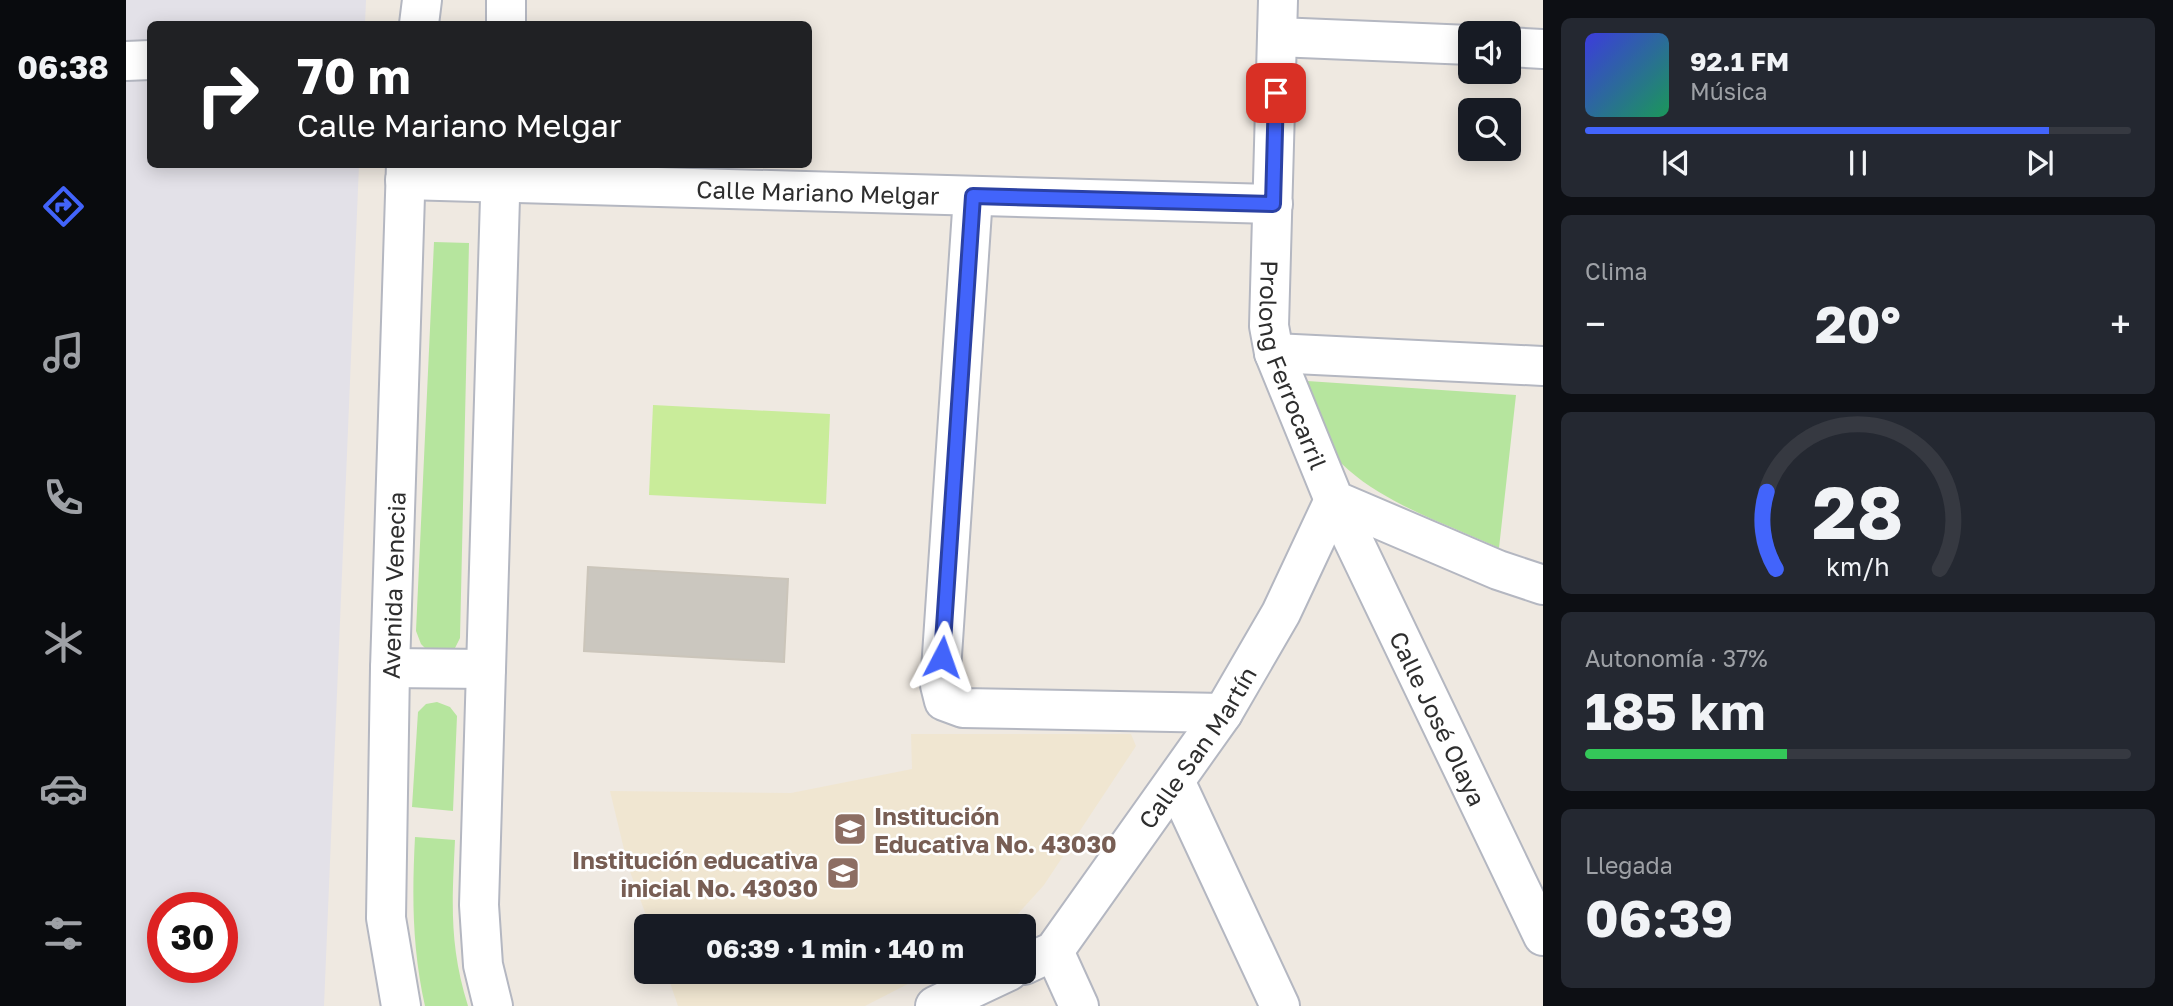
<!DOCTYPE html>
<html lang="es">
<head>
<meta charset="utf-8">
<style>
	:root { --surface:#171b24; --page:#242831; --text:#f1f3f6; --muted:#9ea1a6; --line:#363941; --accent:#4264fb }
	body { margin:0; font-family:"Golos Text",sans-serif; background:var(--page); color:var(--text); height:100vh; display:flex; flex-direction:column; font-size:26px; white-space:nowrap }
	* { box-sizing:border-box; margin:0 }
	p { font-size:23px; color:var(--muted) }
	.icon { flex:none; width:38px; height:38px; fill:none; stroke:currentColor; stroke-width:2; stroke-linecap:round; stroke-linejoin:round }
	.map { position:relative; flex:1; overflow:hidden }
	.details { display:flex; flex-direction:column; gap:18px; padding:18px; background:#0d0f14; width:630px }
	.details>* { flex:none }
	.guide { position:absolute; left:21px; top:21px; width:665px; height:147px; border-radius:10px; box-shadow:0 4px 18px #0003; background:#202124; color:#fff; overflow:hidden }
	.controls { position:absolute; left:1332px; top:21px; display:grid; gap:14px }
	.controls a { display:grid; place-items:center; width:63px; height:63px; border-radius:10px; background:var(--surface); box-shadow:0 4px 18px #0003; font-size:35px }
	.speed { position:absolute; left:21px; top:892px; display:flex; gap:14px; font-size:35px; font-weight:700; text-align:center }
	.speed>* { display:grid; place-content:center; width:91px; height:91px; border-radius:50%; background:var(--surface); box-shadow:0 4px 18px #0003; line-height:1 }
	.speed .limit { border:10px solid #d22; background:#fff; color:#111 }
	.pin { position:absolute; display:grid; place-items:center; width:60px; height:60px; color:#fff; margin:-30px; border-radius:14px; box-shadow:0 4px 10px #0006 }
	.me { position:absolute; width:77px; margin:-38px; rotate:4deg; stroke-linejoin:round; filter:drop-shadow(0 0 5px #0008) }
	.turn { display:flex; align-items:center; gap:24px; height:147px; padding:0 35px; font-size:32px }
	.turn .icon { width:91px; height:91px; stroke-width:2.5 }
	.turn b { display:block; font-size:49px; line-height:60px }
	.big { font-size:52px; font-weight:700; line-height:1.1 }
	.details .tile { flex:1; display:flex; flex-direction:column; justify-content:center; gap:10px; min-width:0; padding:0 24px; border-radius:10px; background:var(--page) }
	.details .dial { align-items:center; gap:0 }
	.dial svg { height:182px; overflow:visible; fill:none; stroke:var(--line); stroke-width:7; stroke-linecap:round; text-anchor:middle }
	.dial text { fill:var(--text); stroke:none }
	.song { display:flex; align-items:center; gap:21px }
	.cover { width:84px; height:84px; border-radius:10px; background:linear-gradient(135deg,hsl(240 70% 55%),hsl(150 70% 35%)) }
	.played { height:7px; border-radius:4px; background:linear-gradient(90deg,var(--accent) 85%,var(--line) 85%) }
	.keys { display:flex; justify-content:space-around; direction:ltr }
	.heat { display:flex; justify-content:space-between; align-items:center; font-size:38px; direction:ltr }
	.charge { height:10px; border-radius:5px; background:linear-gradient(90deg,#34c759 37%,var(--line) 0) }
	.trip { position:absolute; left:508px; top:914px; width:402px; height:70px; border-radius:10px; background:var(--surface); box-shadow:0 4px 18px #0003; font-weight:700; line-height:70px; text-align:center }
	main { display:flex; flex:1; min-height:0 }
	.menu { display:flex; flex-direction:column; width:126px; justify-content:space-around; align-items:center; background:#090b0e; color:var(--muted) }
	.menu .icon { width:49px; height:49px }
	.menu .selected { color:var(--accent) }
	.menu b { font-size:32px; color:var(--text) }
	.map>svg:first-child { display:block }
	.industrial { fill:#e3e1e8; fill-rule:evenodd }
	.education { fill:#f0e6d1 }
	.green { fill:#b6e59e }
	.pitch { fill:#c9ec9a }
	.building { fill:#cbc7bf; stroke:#cbc5ba; stroke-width:2 }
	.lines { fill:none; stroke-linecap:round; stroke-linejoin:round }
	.minor-casing { stroke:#b4b7c1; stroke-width:42 }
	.minor { stroke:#fff; stroke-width:38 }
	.route-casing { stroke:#2b41a3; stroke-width:18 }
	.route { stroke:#4264fb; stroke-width:12 }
	.labels { text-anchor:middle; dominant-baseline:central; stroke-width:5; stroke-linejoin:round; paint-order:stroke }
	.street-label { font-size:24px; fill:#2e2e2e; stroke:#fff }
	.education-label { font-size:24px; font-weight:bold; fill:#785e54; stroke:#fff; text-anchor:start }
</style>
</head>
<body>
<main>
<nav class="menu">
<b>06:38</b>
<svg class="icon selected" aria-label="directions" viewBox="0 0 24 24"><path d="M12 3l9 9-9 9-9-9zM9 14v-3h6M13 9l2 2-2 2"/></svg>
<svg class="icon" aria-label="music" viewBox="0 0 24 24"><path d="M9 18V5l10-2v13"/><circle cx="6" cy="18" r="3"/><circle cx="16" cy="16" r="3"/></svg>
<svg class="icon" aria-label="phone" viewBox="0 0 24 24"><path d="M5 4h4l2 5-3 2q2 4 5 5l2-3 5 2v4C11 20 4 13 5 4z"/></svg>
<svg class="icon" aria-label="climate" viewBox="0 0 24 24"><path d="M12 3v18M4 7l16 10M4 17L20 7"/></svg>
<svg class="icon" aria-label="car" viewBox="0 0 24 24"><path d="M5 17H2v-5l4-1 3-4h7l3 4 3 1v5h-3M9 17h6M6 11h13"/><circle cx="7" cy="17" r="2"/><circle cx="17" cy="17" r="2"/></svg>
<svg class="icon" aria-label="filters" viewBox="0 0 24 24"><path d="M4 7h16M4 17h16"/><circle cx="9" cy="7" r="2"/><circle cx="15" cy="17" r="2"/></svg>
</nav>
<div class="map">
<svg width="1417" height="1006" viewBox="0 0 1417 1006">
	<rect width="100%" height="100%" fill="#efe9e1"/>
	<!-- industrial -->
	<path class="industrial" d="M 0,0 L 240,0 L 239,24 L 24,24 L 24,164 L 233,165 L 198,1006 L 0,1006 ZM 37,908 L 96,908 L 96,968 L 37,968 Z"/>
	<!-- education -->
	<path class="education" d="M 785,734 L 1005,734 L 1010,746 L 918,885 L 881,926 L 524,926 L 502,866 L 484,791 L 665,793 L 786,769 Z
		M 540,971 L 807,971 L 739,1006 L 552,1006 Z"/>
	<!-- green -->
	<path class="green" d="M 308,242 L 343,243 L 334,638 L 328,650 L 304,653 L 295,644 L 290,631 Z
		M 1181,381 L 1390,395 L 1373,548 C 1311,519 1204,488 1185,413 C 1183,403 1183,391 1181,381 Z
		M 311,702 L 324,707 L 331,716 L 327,811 L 286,807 L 292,712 L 300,704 Z
		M 289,837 L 329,840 C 326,902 323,945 342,1006 L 299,1006 C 286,948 286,895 289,837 Z"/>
	<!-- pitch -->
	<path class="pitch" d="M 527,405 L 704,414 L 700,504 L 523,495 Z"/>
	<!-- building -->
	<path class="building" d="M 462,567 L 662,579 L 658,662 L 458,651 Z"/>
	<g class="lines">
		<defs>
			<g id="minor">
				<path id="s1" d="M 1152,0 L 1143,326 L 1148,353 L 1208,500 L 1372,570 L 1417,585"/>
				<path d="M 293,24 L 296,0"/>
				<path d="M 380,24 L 380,0"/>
				<path d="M 1151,37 L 1344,45"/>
				<path d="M 1382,47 L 1417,49"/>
				<path d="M 0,61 L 24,60"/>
				<path id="s2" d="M 279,180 L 1147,204"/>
				<path d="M 847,196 L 814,685 L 818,701 L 837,708 L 1097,713"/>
				<path d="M 1148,353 L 1417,366"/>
				<path id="s3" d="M 1208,500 L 1417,936"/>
				<path d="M 264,668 L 360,669"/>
				<path d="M 1050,783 L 1154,1006"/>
				<path d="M 928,951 L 953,1006"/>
				<path id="s4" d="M 898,965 L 928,951 L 1097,713 L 1155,613 L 1208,500"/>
				<path id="s5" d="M 275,1006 L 260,918 L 264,668 L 280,164"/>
				<path d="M 367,1006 L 357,965 L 353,905 L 375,164"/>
				<path d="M 809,1006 L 883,971"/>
			</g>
		</defs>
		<!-- minor casing -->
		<use href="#minor" class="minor-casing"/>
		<!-- minor -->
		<use href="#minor" class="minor"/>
	</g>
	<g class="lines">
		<defs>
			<path id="route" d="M 816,657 L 847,196 L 1147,204 L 1150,93"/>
		</defs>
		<!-- route casing -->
		<use href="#route" class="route-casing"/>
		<!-- route -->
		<use href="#route" class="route"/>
	</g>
	<!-- icons -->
	<defs>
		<symbol id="school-square" viewBox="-11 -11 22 22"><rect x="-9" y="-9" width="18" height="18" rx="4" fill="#8d6e63" stroke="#fff"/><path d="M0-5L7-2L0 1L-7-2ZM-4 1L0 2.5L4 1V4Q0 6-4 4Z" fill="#fff"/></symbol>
	</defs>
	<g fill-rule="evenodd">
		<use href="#school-square" x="705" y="810" width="38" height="38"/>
		<use href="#school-square" x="698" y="854" width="38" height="38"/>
	</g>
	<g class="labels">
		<!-- street labels -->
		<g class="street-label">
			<text stroke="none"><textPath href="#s2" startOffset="413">Calle Mariano Melgar</textPath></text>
			<text stroke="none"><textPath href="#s1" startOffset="369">Prolong Ferrocarril</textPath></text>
			<text stroke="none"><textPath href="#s5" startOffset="422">Avenida Venecia</textPath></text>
			<text stroke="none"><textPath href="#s3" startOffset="242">Calle José Olaya</textPath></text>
			<text stroke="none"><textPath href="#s4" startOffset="282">Calle San Martín</textPath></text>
		</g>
		<!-- education labels -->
		<g class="education-label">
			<text x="748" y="815">Institución<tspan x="748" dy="28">Educativa No. 43030</tspan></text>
			<text x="692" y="859" text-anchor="end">Institución educativa<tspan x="692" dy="28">inicial No. 43030</tspan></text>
		</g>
	</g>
</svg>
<div class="controls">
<a><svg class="icon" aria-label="sound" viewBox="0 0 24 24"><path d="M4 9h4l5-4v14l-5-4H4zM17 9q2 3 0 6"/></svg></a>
<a><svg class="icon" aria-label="search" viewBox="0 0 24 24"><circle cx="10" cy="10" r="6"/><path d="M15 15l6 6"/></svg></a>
</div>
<div class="speed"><div class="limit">30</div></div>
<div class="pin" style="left:1150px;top:93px;background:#d93025"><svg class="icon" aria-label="arrive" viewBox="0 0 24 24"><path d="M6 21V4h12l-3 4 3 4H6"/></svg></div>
<svg class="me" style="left:816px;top:657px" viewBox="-20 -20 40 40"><path d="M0-17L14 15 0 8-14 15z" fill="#4264fb" stroke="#fff" stroke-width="4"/></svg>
<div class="trip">06:39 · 1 min · 140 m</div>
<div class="guide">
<div class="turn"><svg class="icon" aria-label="right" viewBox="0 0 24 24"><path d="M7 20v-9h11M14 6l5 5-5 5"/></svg><div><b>70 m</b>Calle Mariano Melgar</div></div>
</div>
</div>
<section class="details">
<div class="tile">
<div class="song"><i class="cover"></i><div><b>92.1 FM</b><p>Música</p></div></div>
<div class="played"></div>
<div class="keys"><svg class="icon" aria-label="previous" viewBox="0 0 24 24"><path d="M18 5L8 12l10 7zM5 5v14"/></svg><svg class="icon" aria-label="pause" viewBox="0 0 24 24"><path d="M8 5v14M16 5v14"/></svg><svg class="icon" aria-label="next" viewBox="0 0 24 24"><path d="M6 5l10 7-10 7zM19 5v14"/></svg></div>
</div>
<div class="tile"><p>Clima</p>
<div class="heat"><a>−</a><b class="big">20°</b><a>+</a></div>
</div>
<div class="tile dial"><svg viewBox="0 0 100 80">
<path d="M14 69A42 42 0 1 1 86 69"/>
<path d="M14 69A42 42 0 0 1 10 35" stroke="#4264fb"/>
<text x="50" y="56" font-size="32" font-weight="700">28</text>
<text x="50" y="72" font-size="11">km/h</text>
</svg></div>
<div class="tile"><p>Autonomía · 37%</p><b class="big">185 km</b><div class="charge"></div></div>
<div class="tile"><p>Llegada</p><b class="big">06:39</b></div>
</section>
</main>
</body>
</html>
